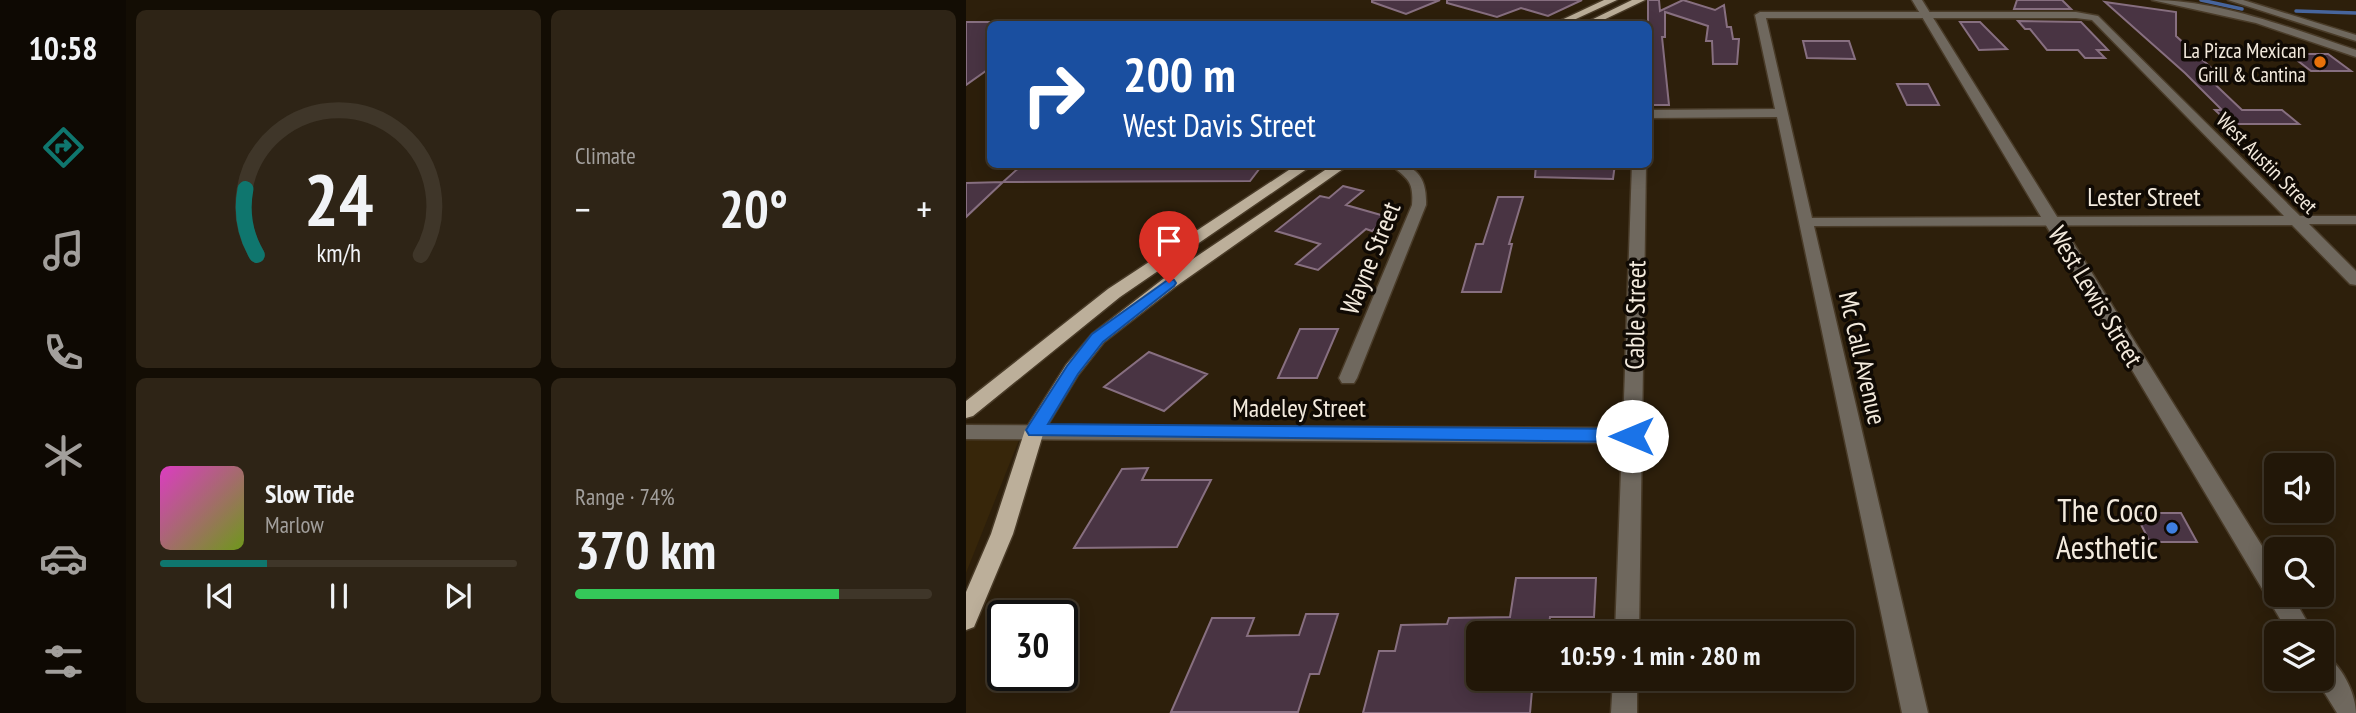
<!DOCTYPE html>
<html lang="en">
<head>
<meta charset="utf-8">
<style>
	:root { --surface:#221708; --page:#2e2416; --text:#f1f3f6; --muted:#a29f9c; --line:#3f3629; --accent:#0f766e }
	body { margin:0; font-family:"PT Sans Narrow",sans-serif; background:var(--page); color:var(--text); height:100vh; display:flex; flex-direction:column; font-size:26px; white-space:nowrap }
	* { box-sizing:border-box; margin:0 }
	p { font-size:23px; color:var(--muted) }
	.icon { flex:none; width:38px; height:38px; fill:none; stroke:currentColor; stroke-width:2; stroke-linecap:round; stroke-linejoin:round }
	.map { position:relative; flex:1; overflow:hidden }
	.details { display:flex; flex-direction:column; gap:10px; padding:10px; background:#130d04; width:840px }
	.details>* { flex:none }
	.guide { position:absolute; left:21px; top:21px; width:665px; height:147px; border-radius:10px; box-shadow:0 4px 18px #0003,0 0 0 2px var(--line); background:#1a4fa0; color:#fff; overflow:hidden }
	.fabs { position:absolute; left:1298px; top:453px; display:grid; gap:14px }
	.fabs a { display:grid; place-items:center; width:70px; height:70px; border-radius:10px; background:var(--surface); box-shadow:0 4px 18px #0003,0 0 0 2px var(--line); font-size:35px }
	.speed { position:absolute; left:21px; top:600px; display:flex; gap:14px; font-size:35px; font-weight:700; text-align:center }
	.speed>* { display:grid; place-content:center; width:91px; height:91px; border-radius:50%; background:var(--surface); box-shadow:0 4px 18px #0003,0 0 0 2px var(--line); line-height:1 }
	.speed .limit { border:4px solid #111; border-radius:10px; background:#fff; color:#111 }
	.pin { position:absolute; display:grid; place-items:center; width:60px; height:60px; color:#fff; margin:-72px -30px; border-radius:50% 50% 50% 0; rotate:-45deg; box-shadow:0 0 7px #0007 }
	.pin .icon { rotate:45deg }
	.me { position:absolute; width:77px; margin:-38px; rotate:270deg; stroke-linejoin:round; filter:drop-shadow(0 0 5px #0008) }
	.turn { display:flex; align-items:center; gap:24px; height:147px; padding:0 21px; font-size:32px }
	.turn .icon { width:91px; height:91px; stroke-width:2.5 }
	.turn b { display:block; font-size:49px; line-height:60px }
	.big { font-size:52px; font-weight:700; line-height:1.1 }
	.details .card { flex:1; display:flex; flex-direction:column; justify-content:center; gap:10px; min-width:0; padding:0 24px; border-radius:10px; background:var(--page) }
	.details .dial { align-items:center; gap:0 }
	.dial svg { height:182px; overflow:visible; fill:none; stroke:var(--line); stroke-width:7; stroke-linecap:round; text-anchor:middle }
	.dial text { fill:var(--text); stroke:none }
	.song { display:flex; align-items:center; gap:21px }
	.cover { width:84px; height:84px; border-radius:10px; background:linear-gradient(135deg,hsl(310 70% 55%),hsl(80 70% 35%)) }
	.played { height:7px; border-radius:4px; background:linear-gradient(90deg,var(--accent) 30%,var(--line) 30%) }
	.keys { display:flex; justify-content:space-around; direction:ltr }
	.heat { display:flex; justify-content:space-between; align-items:center; font-size:38px; direction:ltr }
	.charge { height:10px; border-radius:5px; background:linear-gradient(90deg,#34c759 74%,var(--line) 0) }
	.details .tiles { flex:1; display:grid; gap:10px; grid-template-columns:repeat(2,1fr) }
	.trip { position:absolute; left:500px; top:621px; width:388px; height:70px; border-radius:10px; background:var(--surface); box-shadow:0 4px 18px #0003,0 0 0 2px var(--line); font-weight:700; line-height:70px; text-align:center }
	main { display:flex; flex:1; min-height:0 }
	.tabs { display:flex; flex-direction:column; width:126px; justify-content:space-around; align-items:center; background:#0e0903; color:var(--muted) }
	.tabs .icon { width:49px; height:49px }
	.tabs .active { color:var(--accent) }
	.tabs b { font-size:32px; color:var(--text) }
	.map>svg:first-child { display:block }
	.built { fill:#37260a }
	.lines { fill:none; stroke-linecap:round; stroke-linejoin:round }
	.stream { stroke:#47659d; stroke-width:3.5 }
	.building { fill:#493443; stroke:#876f80; stroke-width:2 }
	.minor-casing { stroke:#493b28; stroke-width:3 }
	.tertiary-casing { stroke:#493b28; stroke-width:3 }
	.primary-casing { stroke:#493b28; stroke-width:3 }
	.minor { fill:#6f685e; fill-rule:evenodd }
	.tertiary { fill:#6f685e; fill-rule:evenodd }
	.primary { fill:#bcaf9a; fill-rule:evenodd }
	.route { fill:#1a73e8; stroke:#114b97; stroke-width:2 }
	.food-dot { fill:#e8710a; stroke:#100a04; stroke-width:2.5 }
	.shop-dot { fill:#3f7fe0; stroke:#100a04; stroke-width:2.5 }
	.labels { text-anchor:middle; dominant-baseline:central; stroke-width:7; stroke-linejoin:round; paint-order:stroke }
	.far-poi-label { font-size:21px; fill:#f3eadd; stroke:#100a04; text-anchor:end }
	.far-street-label { font-size:21px; fill:#f3eadd; stroke:#100a04 }
	.street-label { font-size:26px; fill:#f3eadd; stroke:#100a04 }
	.near-poi-label { font-size:32px; fill:#f3eadd; stroke:#100a04; text-anchor:end }
</style>
</head>
<body>
<main>
<nav class="tabs">
<b>10:58</b>
<svg class="icon active" aria-label="directions" viewBox="0 0 24 24"><path d="M12 3l9 9-9 9-9-9zM9 14v-3h6M13 9l2 2-2 2"/></svg>
<svg class="icon" aria-label="music" viewBox="0 0 24 24"><path d="M9 18V5l10-2v13"/><circle cx="6" cy="18" r="3"/><circle cx="16" cy="16" r="3"/></svg>
<svg class="icon" aria-label="phone" viewBox="0 0 24 24"><path d="M5 4h4l2 5-3 2q2 4 5 5l2-3 5 2v4C11 20 4 13 5 4z"/></svg>
<svg class="icon" aria-label="climate" viewBox="0 0 24 24"><path d="M12 3v18M4 7l16 10M4 17L20 7"/></svg>
<svg class="icon" aria-label="car" viewBox="0 0 24 24"><path d="M5 17H2v-5l4-1 3-4h7l3 4 3 1v5h-3M9 17h6M6 11h13"/><circle cx="7" cy="17" r="2"/><circle cx="17" cy="17" r="2"/></svg>
<svg class="icon" aria-label="filters" viewBox="0 0 24 24"><path d="M4 7h16M4 17h16"/><circle cx="9" cy="7" r="2"/><circle cx="15" cy="17" r="2"/></svg>
</nav>
<section class="details">
<div class="tiles">
<div class="card dial"><svg viewBox="0 0 100 80">
<path d="M14 69A42 42 0 1 1 86 69"/>
<path d="M14 69A42 42 0 0 1 9 40" stroke="#0f766e"/>
<text x="50" y="56" font-size="32" font-weight="700">24</text>
<text x="50" y="72" font-size="11">km/h</text>
</svg></div>
<div class="card"><p>Climate</p>
<div class="heat"><a>−</a><b class="big">20°</b><a>+</a></div>
</div>
<div class="card">
<div class="song"><i class="cover"></i><div><b>Slow Tide</b><p>Marlow</p></div></div>
<div class="played"></div>
<div class="keys"><svg class="icon" aria-label="previous" viewBox="0 0 24 24"><path d="M18 5L8 12l10 7zM5 5v14"/></svg><svg class="icon" aria-label="pause" viewBox="0 0 24 24"><path d="M8 5v14M16 5v14"/></svg><svg class="icon" aria-label="next" viewBox="0 0 24 24"><path d="M6 5l10 7-10 7zM19 5v14"/></svg></div>
</div>
<div class="card"><p>Range · 74%</p><b class="big">370 km</b><div class="charge"></div></div>
</div>
</section>
<div class="map">
<svg width="1390" height="713" viewBox="0 0 1390 713">
	<rect width="100%" height="100%" fill="#2d1f0b"/>
	<!-- built -->
	<path class="built" d="M 0,439 L 53,440 L 0,573 Z"/>
	<g class="lines">
		<!-- stream -->
		<path class="stream" d="M 1235,0 L 1276,9
			M 1330,11 L 1390,13"/>
	</g>
	<!-- building -->
	<path class="building" d="M 406,0 L 474,0 L 440,14 L 406,2 Z
		M 481,0 L 616,0 L 582,16 L 555,8 L 531,17 L 481,3 Z
		M 682,0 L 693,0 L 694,11 L 717,0 L 749,10 L 758,5 L 761,27 L 765,27 L 767,39 L 773,39 L 771,64 L 747,64 L 746,41 L 740,41 L 742,26 L 699,12 L 699,37 L 696,37 L 703,105 L 682,105 Z
		M 1051,0 L 1096,0 L 1105,9 L 1048,9 Z
		M 1139,2 L 1210,12 L 1210,36 L 1251,73 L 1237,73 L 1276,110 L 1316,110 L 1333,124 L 1264,124 L 1249,110 L 1256,110 L 1219,73 Z
		M 1052,21 L 1115,22 L 1142,50 L 1131,50 L 1139,58 L 1119,58 L 1112,50 L 1081,50 L 1064,29 L 1059,29 Z
		M 0,22 L 24,22 L 24,68 L 0,85 Z
		M 994,22 L 1014,22 L 1041,49 L 1013,50 Z
		M 837,41 L 883,41 L 889,59 L 841,58 Z
		M 1323,54 L 1362,54 L 1385,71 L 1345,71 Z
		M 931,84 L 962,84 L 973,105 L 941,105 Z
		M 57,164 L 297,164 L 284,181 L 37,182 Z
		M 570,164 L 649,164 L 647,179 L 569,177 Z
		M 37,182 L 0,217 L 0,183 Z
		M 377,186 L 397,191 L 380,205 L 422,217 L 406,231 L 400,229 L 352,270 L 330,264 L 354,244 L 310,231 L 354,196 L 363,198 Z
		M 532,197 L 557,197 L 543,244 L 546,244 L 535,292 L 496,292 L 510,244 L 517,244 Z
		M 334,329 L 372,329 L 351,378 L 312,378 Z
		M 183,352 L 241,374 L 198,411 L 138,387 Z
		M 182,468 L 176,480 L 245,480 L 211,547 L 108,548 L 156,469 Z
		M 1169,513 L 1215,513 L 1231,542 L 1184,542 Z
		M 550,578 L 630,578 L 628,617 L 584,617 L 582,634 L 513,634 L 513,679 L 567,679 L 564,713 L 397,713 L 413,651 L 429,651 L 435,625 L 481,624 L 483,618 L 544,617 Z
		M 340,614 L 372,614 L 353,674 L 344,674 L 332,712 L 205,712 L 246,618 L 288,618 L 281,636 L 333,635 Z"/>
	<g class="lines">
		<defs>
			<path id="minor" d="M 794,12 L 1110,12 L 1132,16 L 1334,216 L 1390,216 L 1390,224 L 1343,224 L 1390,271 L 1390,285 L 1384,284 L 1326,225 L 848,226 L 962,713 L 936,713 L 811,117 L 682,118 L 682,110 L 809,109 L 789,15 ZM 800,18 L 1110,18 L 1126,20 L 1318,216 L 846,218 Z
				M 594,21 L 599,24 L 588,24 L 589,22 Z
				M 424,164 C 451,164 461,178 460,205 L 391,378 L 388,383 L 376,383 L 373,378 L 446,205 C 448,180 441,179 424,164 Z
				M 666,164 L 680,164 L 673,634 L 649,634 L 656,443 L 0,439 L 0,425 L 657,428 Z
				M 647,679 L 671,679 L 671,713 L 645,713 Z"/>
			<path id="tertiary" d="M 946,0 L 956,0 L 1311,570 L 1311,595 L 1326,595 L 1348,634 L 1323,634 Z
				M 1186,0 C 1254,0 1327,29 1390,50 L 1390,57 L 1290,23 Z
				M 1262,0 L 1277,0 L 1390,35 L 1390,41 Z
				M 1356,654 C 1375,662 1390,694 1390,713 L 1371,713 L 1350,679 L 1356,679 Z"/>
			<path id="primary" d="M 638,0 L 651,0 L 599,24 L 587,24 Z
				M 666,0 L 679,0 L 629,24 L 617,24 Z
				M 332,164 L 348,164 L 154,297 L 7,416 L 0,418 L 0,401 L 142,289 Z
				M 368,164 L 384,164 L 209,287 L 138,342 L 112,375 L 78,431 L 47,534 L 8,627 L 0,630 L 0,592 L 25,534 L 59,430 L 100,365 L 126,334 L 197,279 Z"/>
		</defs>
		<!-- minor casing -->
		<use href="#minor" class="minor-casing"/>
		<!-- tertiary casing -->
		<use href="#tertiary" class="tertiary-casing"/>
		<!-- primary casing -->
		<use href="#primary" class="primary-casing"/>
		<!-- minor -->
		<use href="#minor" class="minor"/>
		<!-- tertiary -->
		<use href="#tertiary" class="tertiary"/>
		<!-- primary -->
		<use href="#primary" class="primary"/>
	</g>
	<!-- route -->
	<path class="route" d="M 203,279 L 208,280 L 210,283 L 208,286 L 137,342 L 112,374 L 82,424 L 666,429 L 673,431 L 675,436 L 673,440 L 666,442 L 63,435 L 60,430 L 63,425 L 101,366 L 126,334 Z"/>
	<!-- markers -->
	<circle class="food-dot" cx="1354" cy="62" r="7"/>
	<circle class="shop-dot" cx="1206" cy="528" r="7"/>
	<g class="labels">
		<!-- far-poi labels -->
		<g class="far-poi-label">
			<text x="1340" y="50">La Pizca Mexican<tspan x="1340" dy="24">Grill &amp; Cantina</tspan></text>
		</g>
		<!-- far-street labels -->
		<g class="far-street-label">
			<text transform="translate(1301 163) rotate(45)">West Austin Street</text>
		</g>
		<!-- street labels -->
		<g class="street-label">
			<text x="1178" y="196">Lester Street</text>
			<text transform="translate(404 258) rotate(-68)">Wayne Street</text>
			<text transform="translate(1130 296) rotate(59)">West Lewis Street</text>
			<text transform="translate(669 315) rotate(-89)">Cable Street</text>
			<text transform="translate(897 358) rotate(77)">Mc Call Avenue</text>
			<text x="333" y="407">Madeley Street</text>
		</g>
		<!-- near-poi labels -->
		<g class="near-poi-label">
			<text x="1192" y="510">The Coco<tspan x="1192" dy="37">Aesthetic</tspan></text>
		</g>
	</g>
</svg>
<div class="fabs">
<a><svg class="icon" aria-label="sound" viewBox="0 0 24 24"><path d="M4 9h4l5-4v14l-5-4H4zM17 9q2 3 0 6"/></svg></a>
<a><svg class="icon" aria-label="search" viewBox="0 0 24 24"><circle cx="10" cy="10" r="6"/><path d="M15 15l6 6"/></svg></a>
<a><svg class="icon" aria-label="layers" viewBox="0 0 24 24"><path d="M12 4l9 5-9 5-9-5zM3 14l9 5 9-5"/></svg></a>
</div>
<div class="speed"><div class="limit">30</div></div>
<div class="pin" style="left:203px;top:283px;background:#d93025"><svg class="icon" aria-label="arrive" viewBox="0 0 24 24"><path d="M6 21V4h12l-3 4 3 4H6"/></svg></div>
<svg class="me" style="left:666px;top:436px" viewBox="-20 -20 40 40"><circle r="19" fill="#fff"/><path d="M0-13L10 11 0 6-10 11z" fill="#1a73e8"/></svg>
<div class="trip">10:59 · 1 min · 280 m</div>
<div class="guide">
<div class="turn"><svg class="icon" aria-label="right" viewBox="0 0 24 24"><path d="M7 20v-9h11M14 6l5 5-5 5"/></svg><div><b>200 m</b>West Davis Street</div></div>
</div>
</div>
</main>
</body>
</html>
